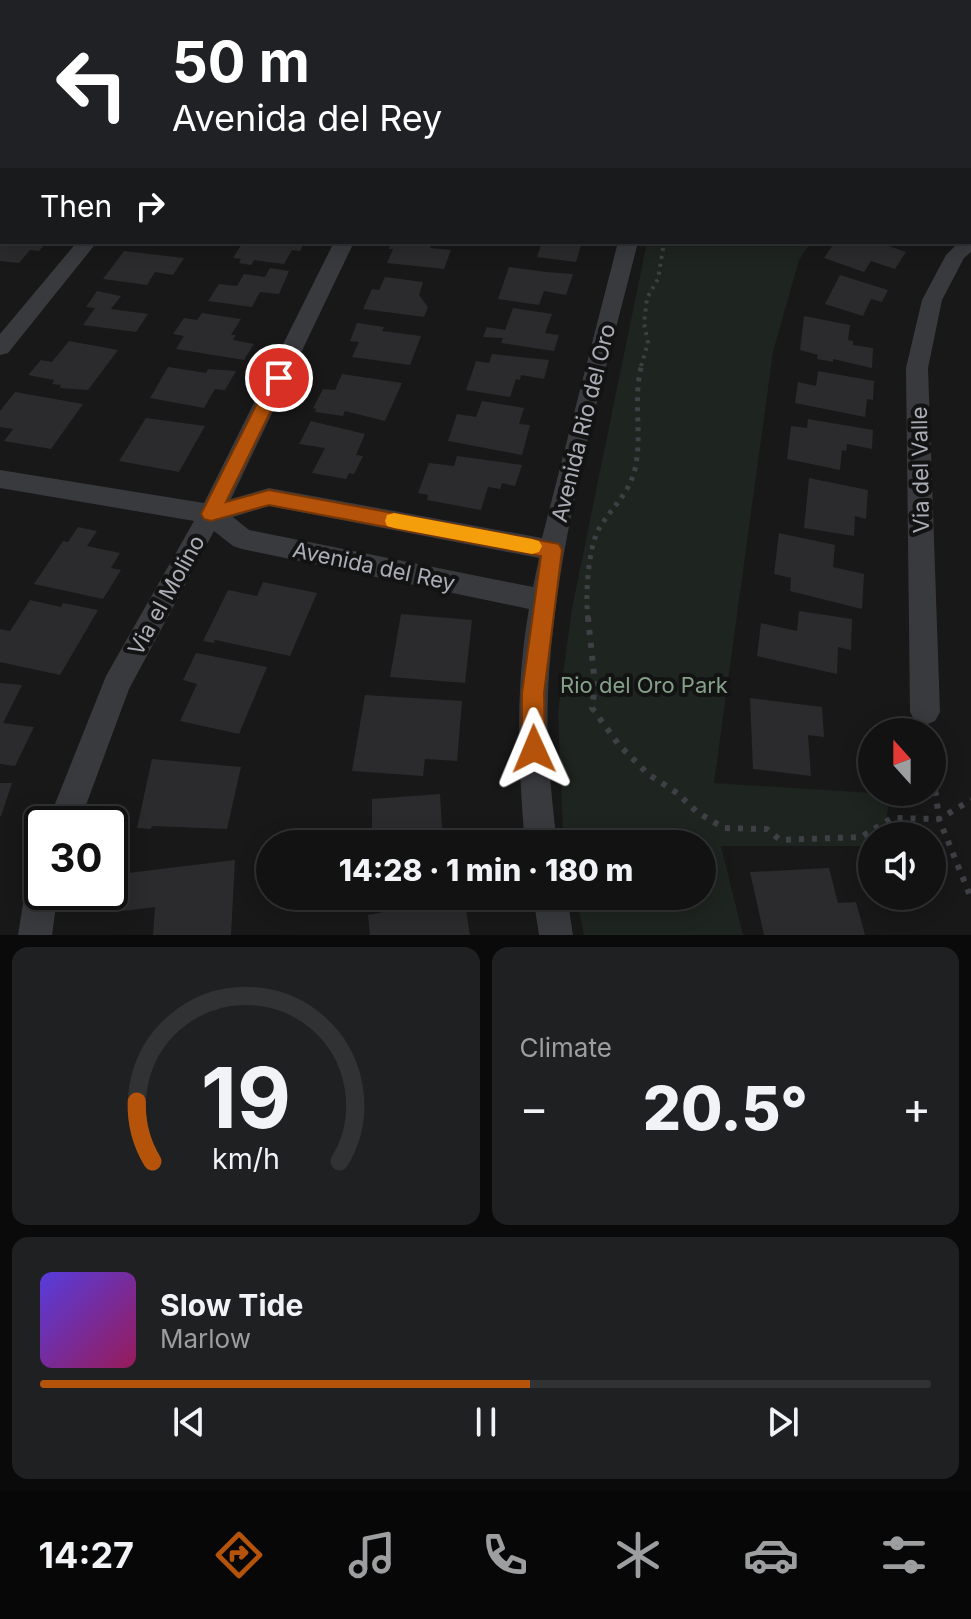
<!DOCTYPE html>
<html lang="en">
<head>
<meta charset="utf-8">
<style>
	:root { --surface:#121213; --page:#1f2021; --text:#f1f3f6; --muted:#9c9ea0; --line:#313233; --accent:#b45309 }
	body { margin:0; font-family:Inter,sans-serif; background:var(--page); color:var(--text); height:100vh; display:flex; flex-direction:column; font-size:30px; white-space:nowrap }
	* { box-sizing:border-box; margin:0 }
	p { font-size:26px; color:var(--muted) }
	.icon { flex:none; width:44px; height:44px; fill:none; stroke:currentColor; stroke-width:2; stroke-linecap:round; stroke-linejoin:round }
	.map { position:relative; height:935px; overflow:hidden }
	.drawer { display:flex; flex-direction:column; gap:12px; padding:12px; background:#0a0a0a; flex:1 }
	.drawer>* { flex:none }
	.top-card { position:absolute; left:0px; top:0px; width:972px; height:244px; box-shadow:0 4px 20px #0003,0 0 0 2px var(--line); background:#202124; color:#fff; overflow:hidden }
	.needle { width:52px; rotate:339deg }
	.tools { position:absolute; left:858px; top:718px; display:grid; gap:16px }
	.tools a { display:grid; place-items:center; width:88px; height:88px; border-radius:50%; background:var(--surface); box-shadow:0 4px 20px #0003,0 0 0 2px var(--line); font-size:40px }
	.speed { position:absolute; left:24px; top:806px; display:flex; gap:16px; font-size:40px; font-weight:700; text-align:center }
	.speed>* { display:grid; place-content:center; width:104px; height:104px; border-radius:50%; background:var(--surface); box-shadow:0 4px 20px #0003,0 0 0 2px var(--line); line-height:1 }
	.speed .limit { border:4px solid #111; border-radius:12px; background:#fff; color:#111 }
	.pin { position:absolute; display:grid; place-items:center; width:68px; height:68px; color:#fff; margin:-34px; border:4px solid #fff; border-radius:50%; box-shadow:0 2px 8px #0007 }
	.me { position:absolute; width:88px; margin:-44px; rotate:359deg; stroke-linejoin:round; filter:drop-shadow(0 0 6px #0008) }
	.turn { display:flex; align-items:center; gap:28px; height:168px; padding:0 40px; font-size:36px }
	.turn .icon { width:104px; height:104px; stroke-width:2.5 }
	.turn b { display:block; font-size:56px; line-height:68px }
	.then { display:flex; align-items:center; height:76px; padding:0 40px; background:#0003; gap:16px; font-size:30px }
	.big { font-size:60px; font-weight:800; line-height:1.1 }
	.drawer .card { flex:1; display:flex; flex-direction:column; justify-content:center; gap:12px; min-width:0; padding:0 28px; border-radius:16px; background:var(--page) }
	.drawer .dial { align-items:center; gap:0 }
	.dial svg { height:208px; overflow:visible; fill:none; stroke:var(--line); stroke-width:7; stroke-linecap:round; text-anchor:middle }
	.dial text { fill:var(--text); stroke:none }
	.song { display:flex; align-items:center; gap:24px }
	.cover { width:96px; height:96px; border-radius:12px; background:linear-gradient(135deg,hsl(250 70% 55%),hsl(330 70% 35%)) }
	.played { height:8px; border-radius:4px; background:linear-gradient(90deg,var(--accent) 55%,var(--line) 55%) }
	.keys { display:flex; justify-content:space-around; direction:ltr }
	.heat { display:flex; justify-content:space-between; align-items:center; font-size:44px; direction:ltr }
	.drawer .tiles { flex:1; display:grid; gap:12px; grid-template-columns:1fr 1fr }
	.card:last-child { grid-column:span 2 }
	.trip { position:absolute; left:256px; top:830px; width:460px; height:80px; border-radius:40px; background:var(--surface); box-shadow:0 4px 20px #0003,0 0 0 2px var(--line); font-weight:800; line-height:80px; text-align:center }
	.dock { display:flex; height:128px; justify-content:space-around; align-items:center; background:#070708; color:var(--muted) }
	.dock .icon { width:56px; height:56px }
	.dock .current { color:var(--accent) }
	.dock b { font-size:36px; color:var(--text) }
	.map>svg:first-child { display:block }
	.green { fill:#1e241f }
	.building { fill:#2b2b2d }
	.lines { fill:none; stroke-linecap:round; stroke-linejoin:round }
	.path-far3 { stroke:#3f4045; stroke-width:3; stroke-dasharray:3 4; stroke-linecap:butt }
	.path-far2 { stroke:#3f4045; stroke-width:4; stroke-dasharray:3 5; stroke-linecap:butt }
	.path-far1 { stroke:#3f4045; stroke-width:5; stroke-dasharray:4 6; stroke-linecap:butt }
	.path { stroke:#3f4045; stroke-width:6; stroke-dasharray:5 8; stroke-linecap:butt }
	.street { fill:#393a3e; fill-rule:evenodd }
	.route { fill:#b45309; stroke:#753606; stroke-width:2 }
	.slow { fill:#f59e0b }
	.labels { text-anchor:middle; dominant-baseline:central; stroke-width:8; stroke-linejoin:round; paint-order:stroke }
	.street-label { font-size:22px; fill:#abaeb7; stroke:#131314 }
	.park-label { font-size:22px; fill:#85a088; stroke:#131314 }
</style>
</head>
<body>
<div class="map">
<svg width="971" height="935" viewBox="0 0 971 935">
	<rect width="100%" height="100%" fill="#181819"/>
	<!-- green -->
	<path class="green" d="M 647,242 L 811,242 L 799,260 L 773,352 L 714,783 L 890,794 L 884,836 L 872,836 L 872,846 L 721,846 L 743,935 L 584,935 L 576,896 L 702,896 L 702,844 L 566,844 L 563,831 L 558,712 L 572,608 Z"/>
	<!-- building -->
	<path class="building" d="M 0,242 L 47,242 L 39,251 L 30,250 L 19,263 L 0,261 Z
		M 243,242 L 256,244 L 305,242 L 300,251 L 292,250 L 284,264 L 254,260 L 251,265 L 239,263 L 241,259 L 233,258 Z
		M 391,242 L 432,242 L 430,248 L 451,250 L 444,269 L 387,263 L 393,249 L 389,249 Z
		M 536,242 L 582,242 L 576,262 L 537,257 L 541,245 Z
		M 835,242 L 880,243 L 906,252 L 895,269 L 871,261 L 864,272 L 824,258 Z
		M 124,251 L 184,258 L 173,275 L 155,272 L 147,285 L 103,279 Z
		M 509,267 L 546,272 L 573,274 L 566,295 L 544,291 L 539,305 L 498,299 Z
		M 270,268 L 289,271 L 279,294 L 260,292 L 252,307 L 208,301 L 219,284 L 237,286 L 244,274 L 265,277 Z
		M 840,275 L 888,290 L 882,302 L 871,299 L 863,316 L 825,304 Z
		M 385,277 L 423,282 L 419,295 L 428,307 L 424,317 L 363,309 L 372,289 L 379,290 Z
		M 97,291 L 121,296 L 111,309 L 148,314 L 136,332 L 83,325 L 95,308 L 86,307 Z
		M 513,308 L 552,314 L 545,333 L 559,335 L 554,351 L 501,343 L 503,338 L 483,337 L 487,327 L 505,330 Z
		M 202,313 L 241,319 L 231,335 L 236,335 L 233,340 L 254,344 L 244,360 L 176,349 L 184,336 L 173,334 L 184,318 L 197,320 Z
		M 804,316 L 850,325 L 848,340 L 853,341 L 853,345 L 873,348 L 872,368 L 833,359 L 833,362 L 817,359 L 818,355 L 800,350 Z
		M 357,323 L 384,327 L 382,331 L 421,336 L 410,365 L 352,357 L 359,342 L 350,341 Z
		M 69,341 L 118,350 L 88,390 L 60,388 L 61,385 L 52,384 L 54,380 L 28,375 L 41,360 L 52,362 Z
		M 492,354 L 549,360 L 544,379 L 521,375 L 520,380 L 516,379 L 510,397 L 466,390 L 476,361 L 489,363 Z
		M 168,367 L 206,373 L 208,369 L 236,371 L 225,390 L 215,389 L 204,408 L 150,398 Z
		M 818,371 L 874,381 L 873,400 L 867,399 L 865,417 L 795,403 L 798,382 L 816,386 Z
		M 342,374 L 402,383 L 385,421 L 345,411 L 343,416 L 315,412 L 316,409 L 313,408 L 323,389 L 335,390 Z
		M 15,392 L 83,404 L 51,449 L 4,441 L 13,429 L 0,427 L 0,411 Z
		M 482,401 L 524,408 L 519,424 L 530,425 L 522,455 L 448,441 L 457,414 L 476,417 Z
		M 146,418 L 205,426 L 179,472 L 119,461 Z
		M 808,419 L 873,430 L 872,449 L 847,444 L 846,451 L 842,450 L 840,470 L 787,459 L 791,426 L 807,428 Z
		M 311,421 L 365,434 L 356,455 L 363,456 L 354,474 L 349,473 L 346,479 L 312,473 L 325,448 L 299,444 Z
		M 457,456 L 522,465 L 515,486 L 502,483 L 500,489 L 488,487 L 481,510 L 427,500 L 428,495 L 418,493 L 429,463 L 454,466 Z
		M 809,478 L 868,490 L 866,519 L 855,516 L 854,536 L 804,528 Z
		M 78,527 L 97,531 L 87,546 L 120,553 L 111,568 L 121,570 L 103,599 L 34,584 L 63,541 L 68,542 Z
		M 779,533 L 835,545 L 833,567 L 864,574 L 862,609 L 790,591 L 791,578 L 774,574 Z
		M 263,582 L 317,593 L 290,656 L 215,640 L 214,643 L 203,641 L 228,590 L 257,596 Z
		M 30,600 L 61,607 L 63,603 L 98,610 L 60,675 L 0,662 L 0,629 L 10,631 Z
		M 799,611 L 852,619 L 851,650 L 838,647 L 837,674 L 757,656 L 761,623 L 797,631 Z
		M 401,614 L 472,620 L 465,683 L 390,677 Z
		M 196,653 L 267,667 L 239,734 L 180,721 L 197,684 L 183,680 Z
		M 0,683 L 22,685 L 3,723 L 34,727 L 15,766 L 0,764 Z
		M 365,695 L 462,701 L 457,761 L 425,759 L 423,776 L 352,771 Z
		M 750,698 L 822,707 L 824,737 L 808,735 L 811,776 L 753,769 Z
		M 152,759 L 241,767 L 227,829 L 152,826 L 151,829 L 137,828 Z
		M 0,783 L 12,783 L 1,816 L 0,816 Z
		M 440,794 L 443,844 L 372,844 L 372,799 Z
		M 235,860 L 231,935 L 153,935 L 155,907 L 123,911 L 128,873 Z
		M 829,868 L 838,903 L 856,902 L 865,935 L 764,935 L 750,872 Z
		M 464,897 L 470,935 L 370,935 L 368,915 Z"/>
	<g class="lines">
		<!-- path-far3 -->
		<path class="path-far3" d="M 810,0 L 818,2"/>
		<!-- path-far2 -->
		<path class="path-far2" d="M 641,366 L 648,343 L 644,323 L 647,298 L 658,279 L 664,242"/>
		<!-- path-far1 -->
		<path class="path-far1" d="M 588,619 C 585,598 588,545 600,527 C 612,507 629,494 635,469 C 643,434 632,398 642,364"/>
		<!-- path -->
		<path class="path" d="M 588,617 L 595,685 L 592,708 L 619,745 L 648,774 L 677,793 L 697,812 L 724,828 L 767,829 L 780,840 L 861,837 L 892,818 L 939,819 L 971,800
			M 932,765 L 939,819 L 971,898"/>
		<!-- street -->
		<path class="street" d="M 178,0 L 192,0 L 177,2 Z
			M 380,0 L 394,0 L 394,2 L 380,2 Z
			M 579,0 L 593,0 L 594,2 L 580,2 Z
			M 970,52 L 971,52 L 971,62 L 970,62 Z
			M 971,236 L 971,252 L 964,258 L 942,300 L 928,368 L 940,712 L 935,721 L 925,725 L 915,721 L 910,712 L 906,368 L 922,300 L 946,255 L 959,242 L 970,242 Z
			M 77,242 L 97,242 L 8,353 L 0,355 L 0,334 Z
			M 334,242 L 354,242 L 231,499 L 269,488 L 542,538 L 618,242 L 638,242 C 601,390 555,540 548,693 C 546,744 551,794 557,844 L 525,844 C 518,765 515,687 529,609 L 242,549 L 233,546 L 214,531 L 129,689 L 79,824 L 47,824 L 106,676 L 194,521 L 0,488 L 0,470 L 204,503 ZM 269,506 L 539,558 L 533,587 L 249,530 L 233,517 Z
			M 42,869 L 42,892 L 58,892 L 52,935 L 18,935 L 26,885 L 30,873 Z
			M 533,896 L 567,896 L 573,935 L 539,935 Z"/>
	</g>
	<!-- route -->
	<path class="route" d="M 279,372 L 287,378 L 226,502 L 269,490 L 559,544 L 562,550 L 544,693 L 545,749 L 542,756 L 534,759 L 526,756 L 522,749 L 522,693 L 541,556 L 269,505 L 211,521 L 204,519 L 201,514 L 270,378 Z"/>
	<!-- slow -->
	<path class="slow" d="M 394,513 L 532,539 L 539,541 L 542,546 L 539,552 L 532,554 L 394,528 L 387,526 L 385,521 L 387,515 Z"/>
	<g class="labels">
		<!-- street labels -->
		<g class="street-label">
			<text transform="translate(583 423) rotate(-76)">Avenida Rio del Oro</text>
			<text transform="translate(920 470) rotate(-91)">Via del Valle</text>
			<text transform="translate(374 566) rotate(12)">Avenida del Rey</text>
			<text transform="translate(166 595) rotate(-61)">Via el Molino</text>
		</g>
		<!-- park labels -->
		<g class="park-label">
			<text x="644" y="685">Rio del Oro Park</text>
		</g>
	</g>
</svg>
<div class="tools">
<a><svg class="needle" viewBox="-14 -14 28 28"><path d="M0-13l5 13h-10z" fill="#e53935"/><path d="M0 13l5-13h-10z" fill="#9c9ea0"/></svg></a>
<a><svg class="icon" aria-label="sound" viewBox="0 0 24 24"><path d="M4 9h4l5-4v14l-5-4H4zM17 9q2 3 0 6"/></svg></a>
</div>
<div class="speed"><div class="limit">30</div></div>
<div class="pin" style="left:279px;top:378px;background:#d93025"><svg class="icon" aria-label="arrive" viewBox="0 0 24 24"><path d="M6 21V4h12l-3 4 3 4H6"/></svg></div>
<svg class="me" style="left:534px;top:749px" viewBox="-20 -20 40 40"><path d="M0-17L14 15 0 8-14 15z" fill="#b45309" stroke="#fff" stroke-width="4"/></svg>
<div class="trip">14:28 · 1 min · 180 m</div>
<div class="top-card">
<div class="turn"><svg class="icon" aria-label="left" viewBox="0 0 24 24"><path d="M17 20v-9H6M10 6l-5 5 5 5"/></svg><div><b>50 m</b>Avenida del Rey</div></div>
<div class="then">Then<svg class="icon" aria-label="right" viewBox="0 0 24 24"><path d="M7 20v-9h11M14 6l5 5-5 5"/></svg></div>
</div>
</div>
<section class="drawer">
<div class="tiles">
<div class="card dial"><svg viewBox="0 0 100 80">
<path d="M14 69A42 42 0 1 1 86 69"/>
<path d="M14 69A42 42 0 0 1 8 46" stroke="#b45309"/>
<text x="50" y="56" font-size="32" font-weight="700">19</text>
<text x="50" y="72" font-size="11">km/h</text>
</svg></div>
<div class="card"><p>Climate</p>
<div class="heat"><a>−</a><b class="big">20.5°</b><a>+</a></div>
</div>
<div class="card">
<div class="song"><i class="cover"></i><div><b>Slow Tide</b><p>Marlow</p></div></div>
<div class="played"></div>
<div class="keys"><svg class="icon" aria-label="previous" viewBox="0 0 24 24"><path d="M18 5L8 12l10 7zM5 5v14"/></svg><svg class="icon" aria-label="pause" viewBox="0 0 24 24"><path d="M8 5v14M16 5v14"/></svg><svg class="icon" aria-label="next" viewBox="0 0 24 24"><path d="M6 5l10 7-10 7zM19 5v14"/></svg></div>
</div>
</div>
</section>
<nav class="dock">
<b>14:27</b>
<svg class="icon current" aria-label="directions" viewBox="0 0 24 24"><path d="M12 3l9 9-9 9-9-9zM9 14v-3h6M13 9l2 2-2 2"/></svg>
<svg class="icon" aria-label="music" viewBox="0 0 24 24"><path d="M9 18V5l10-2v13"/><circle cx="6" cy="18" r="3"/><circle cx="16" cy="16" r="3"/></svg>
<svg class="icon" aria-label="phone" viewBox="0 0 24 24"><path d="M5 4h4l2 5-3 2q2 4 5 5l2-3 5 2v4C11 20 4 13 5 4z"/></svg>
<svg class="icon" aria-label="climate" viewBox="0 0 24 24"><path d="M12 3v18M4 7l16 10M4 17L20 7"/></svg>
<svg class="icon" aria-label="car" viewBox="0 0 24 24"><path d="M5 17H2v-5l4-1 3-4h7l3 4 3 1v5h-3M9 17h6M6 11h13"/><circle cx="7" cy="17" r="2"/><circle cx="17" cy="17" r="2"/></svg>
<svg class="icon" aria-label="filters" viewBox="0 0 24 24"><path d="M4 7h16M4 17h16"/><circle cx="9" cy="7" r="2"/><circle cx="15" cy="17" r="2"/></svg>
</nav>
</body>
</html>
